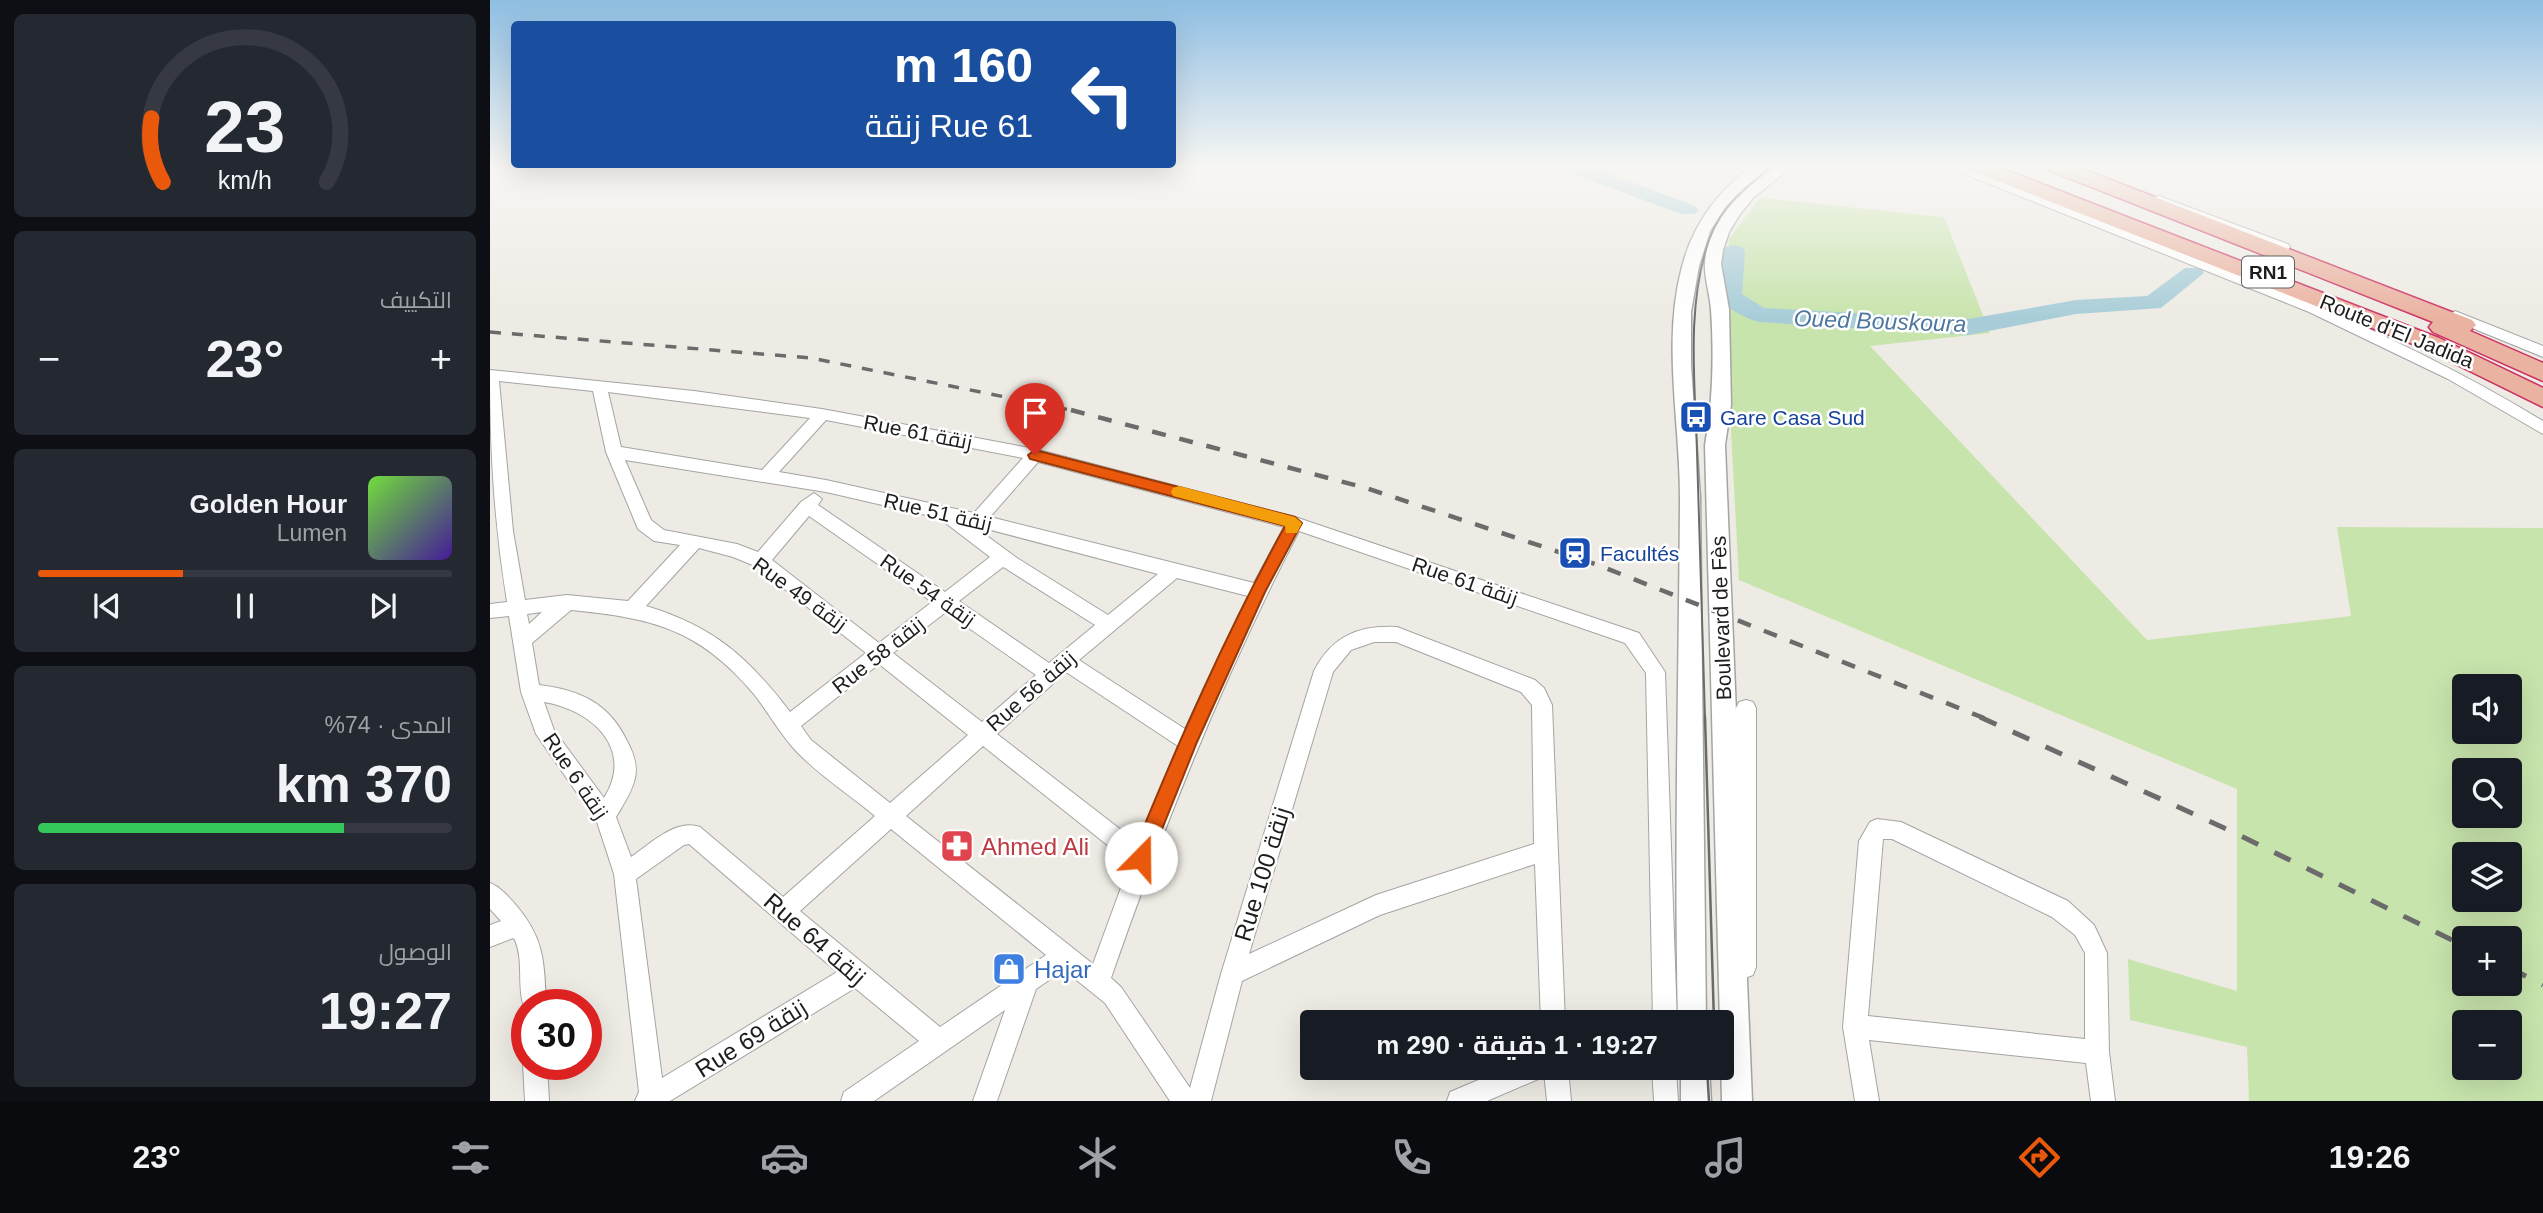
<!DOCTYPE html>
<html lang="ar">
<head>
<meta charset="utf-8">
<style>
	:root { --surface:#171b24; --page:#242831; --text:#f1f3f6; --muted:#9ea1a6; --line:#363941; --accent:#ea580c }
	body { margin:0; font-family:Arial,Cairo,sans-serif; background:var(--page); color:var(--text); direction:rtl; height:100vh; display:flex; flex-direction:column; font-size:26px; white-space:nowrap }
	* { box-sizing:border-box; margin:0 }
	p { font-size:23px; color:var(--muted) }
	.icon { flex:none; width:38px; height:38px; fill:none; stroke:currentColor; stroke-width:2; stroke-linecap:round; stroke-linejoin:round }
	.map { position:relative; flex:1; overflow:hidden; direction:ltr }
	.panel { display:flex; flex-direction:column; gap:14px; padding:14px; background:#0d0f14; width:490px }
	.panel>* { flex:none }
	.guide { position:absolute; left:21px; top:21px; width:665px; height:147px; border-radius:7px; box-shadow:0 7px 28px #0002; direction:rtl; background:#1a4fa0; color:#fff; overflow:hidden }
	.tools { position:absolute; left:1962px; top:674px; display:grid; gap:14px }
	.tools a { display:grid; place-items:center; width:70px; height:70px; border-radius:7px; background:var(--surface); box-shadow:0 7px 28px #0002; font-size:35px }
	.speed { position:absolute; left:21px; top:989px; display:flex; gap:14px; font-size:35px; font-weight:700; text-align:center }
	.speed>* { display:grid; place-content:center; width:91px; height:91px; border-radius:50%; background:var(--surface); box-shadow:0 7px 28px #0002; line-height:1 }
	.speed .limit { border:10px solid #d22; background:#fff; color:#111 }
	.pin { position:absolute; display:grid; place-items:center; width:60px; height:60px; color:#fff; margin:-72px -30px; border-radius:50% 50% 50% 0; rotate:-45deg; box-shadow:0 0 7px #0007 }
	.pin .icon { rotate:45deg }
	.me { position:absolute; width:77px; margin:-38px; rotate:22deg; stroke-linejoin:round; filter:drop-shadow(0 0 5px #0008) }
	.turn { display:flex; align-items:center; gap:24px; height:147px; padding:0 28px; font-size:32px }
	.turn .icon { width:91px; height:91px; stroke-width:2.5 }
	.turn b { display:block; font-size:49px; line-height:60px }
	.big { font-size:52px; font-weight:700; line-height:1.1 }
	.panel .tile { flex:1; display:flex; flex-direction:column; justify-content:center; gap:10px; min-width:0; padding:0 24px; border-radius:10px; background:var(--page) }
	.panel .dial { align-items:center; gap:0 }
	.dial svg { height:182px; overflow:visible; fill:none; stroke:var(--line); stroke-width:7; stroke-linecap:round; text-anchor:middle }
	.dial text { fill:var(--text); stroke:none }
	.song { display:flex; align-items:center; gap:21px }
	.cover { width:84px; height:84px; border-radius:10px; background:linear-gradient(135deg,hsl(100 70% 55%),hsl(260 70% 35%)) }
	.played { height:7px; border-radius:4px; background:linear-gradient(90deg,var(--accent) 35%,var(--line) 35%) }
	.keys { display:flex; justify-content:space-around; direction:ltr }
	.heat { display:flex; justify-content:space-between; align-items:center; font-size:38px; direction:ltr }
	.charge { height:10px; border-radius:5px; background:linear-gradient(90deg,#34c759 74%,var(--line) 0) }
	.trip { position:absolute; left:810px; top:1010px; width:434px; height:70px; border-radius:7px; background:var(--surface); box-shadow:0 7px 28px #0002; font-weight:700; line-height:70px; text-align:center; direction:rtl }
	.tabs { display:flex; height:112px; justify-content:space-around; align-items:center; background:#090b0e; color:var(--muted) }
	.tabs .icon { width:49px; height:49px }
	.tabs .current { color:var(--accent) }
	.tabs b { font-size:32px; color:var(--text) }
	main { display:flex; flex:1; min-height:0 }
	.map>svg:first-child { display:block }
	.grass { fill:#c8e4ad; fill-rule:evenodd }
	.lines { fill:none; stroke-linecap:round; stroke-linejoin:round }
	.river { fill:#a8cdd8; fill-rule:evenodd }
	.minor-casing { stroke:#a4a4a4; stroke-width:2 }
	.tertiary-casing { stroke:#a4a4a4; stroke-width:3 }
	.trunk-casing { stroke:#cc3164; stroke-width:3 }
	.minor { fill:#fff; fill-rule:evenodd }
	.tertiary { fill:#fff; fill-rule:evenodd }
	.trunk { fill:#eab2a0; fill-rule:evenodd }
	.tram-far1 { stroke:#6b6b6b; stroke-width:2 }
	.tram { stroke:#6b6b6b; stroke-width:2.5 }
	.rail-far2 { stroke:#6b6b6b; stroke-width:3.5; stroke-dasharray:11 11; stroke-linecap:butt }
	.rail-far1 { stroke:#6b6b6b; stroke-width:4.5; stroke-dasharray:14 14; stroke-linecap:butt }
	.rail { stroke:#6b6b6b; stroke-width:5; stroke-dasharray:18 18; stroke-linecap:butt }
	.route { fill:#ea580c; stroke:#983908; stroke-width:2 }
	.slow { fill:#f59e0b }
	.labels { text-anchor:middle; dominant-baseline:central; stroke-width:5; stroke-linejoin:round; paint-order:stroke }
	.shield { fill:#fff; stroke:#616161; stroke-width:2 }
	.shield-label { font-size:19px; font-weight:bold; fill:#1d1d1d }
	.street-label { font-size:21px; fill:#1d1d1d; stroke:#fff }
	.transit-label { font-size:21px; fill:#164399; stroke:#fff; text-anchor:start }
	.water-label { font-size:23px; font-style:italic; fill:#4e769f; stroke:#fff }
	.near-health-label { font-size:24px; fill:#be3a42; stroke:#fff; text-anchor:start }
	.near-street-label { font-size:24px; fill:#1d1d1d; stroke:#fff }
	.near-shop-label { font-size:24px; fill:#366cbe; stroke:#fff; text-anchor:start }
</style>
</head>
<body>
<main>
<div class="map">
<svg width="2053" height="1101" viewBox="0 0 2053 1101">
	<rect width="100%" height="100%" fill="#eeebe4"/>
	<!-- grass -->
	<path class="grass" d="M 1270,198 L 1454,217 L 1500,333 L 1380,346 L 1657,640 L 1861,616 L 1847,527 L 2053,528 L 2053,1101 L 1759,1101 L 1757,1047 L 1640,1020 L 1638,959 L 1747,991 L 1747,789 L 1249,580 L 1234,301 L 1239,239 ZM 1974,686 L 2020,686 L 2020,732 L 1974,732 ZM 1974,770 L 2020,770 L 2020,816 L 1974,816 ZM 1974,854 L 2020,854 L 2020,900 L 1974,900 ZM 1974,938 L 2020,938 L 2020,984 L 1974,984 ZM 1974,1022 L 2020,1022 L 2020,1068 L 1974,1068 Z"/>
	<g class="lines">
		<!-- river -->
		<path class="river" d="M 1067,165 L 1096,165 L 1205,206 L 1209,210 L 1205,214 L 1191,214 L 1070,169 Z
			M 1244,245 L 1252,247 L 1255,252 L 1252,294 L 1274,308 L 1478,319 L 1586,300 L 1657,296 L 1695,268 L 1711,268 L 1714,273 L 1671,308 L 1586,314 L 1478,335 L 1269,322 C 1256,319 1236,308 1229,297 L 1233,252 L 1236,247 Z"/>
		<defs>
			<path id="minor" d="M 1452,165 L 1470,165 L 1490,173 C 1682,246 1877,314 2053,421 L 2053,434 L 1958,379 L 1819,312 Z
				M 1669,196 L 1798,244 L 1800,247 L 1798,250 L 1788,250 L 1664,203 L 1664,197 Z
				M 1965,311 L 2053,346 L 2053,357 L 1960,319 L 1958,316 Z
				M 0,370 L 204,391 L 332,409 L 545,449 L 805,517 L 1149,633 L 1175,672 L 1187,1022 L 1163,1022 L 1156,673 L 1135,643 L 809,531 C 734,675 674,825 621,978 L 631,987 L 700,1088 L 731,974 L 824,671 C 842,636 869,625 907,627 L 1045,680 L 1054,688 L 1062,705 L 1075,1022 L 1051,1022 L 1045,864 L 890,915 L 752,981 L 721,1101 L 680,1101 L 615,1003 L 574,970 L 546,989 L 507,1101 L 483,1101 L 515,1010 L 384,1101 L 351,1101 L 354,1092 L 429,1041 L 365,988 L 180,1101 L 145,1101 L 149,1092 L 124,874 L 107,822 L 46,734 L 31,692 L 19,616 L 0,618 L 0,604 L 17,602 C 4,522 0,451 0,370 ZM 9,381 L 103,391 L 116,452 L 148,529 L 164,541 L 190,545 L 138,601 L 77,595 L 35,600 L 23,531 ZM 118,392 L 320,418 L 272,470 L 131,447 ZM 336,420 L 533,458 L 484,513 L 336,480 L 289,472 ZM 135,460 L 336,492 L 449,518 L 500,557 L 455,592 L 328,505 L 332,499 L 324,493 L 311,502 L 268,552 L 247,544 L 174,530 L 161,520 ZM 548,462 L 794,527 L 764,583 L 500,517 ZM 319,516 L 442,602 L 389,643 L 282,560 ZM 482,525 L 668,574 L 618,615 L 527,558 ZM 209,548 L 243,557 L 265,566 L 376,653 L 300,712 C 258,657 223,626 156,606 ZM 513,567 L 515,568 L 605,625 L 559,663 L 469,601 ZM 687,578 L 758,596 L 695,729 L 589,660 ZM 81,610 C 161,618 208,628 263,693 C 279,713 290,734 307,752 C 330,776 360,795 385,816 L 293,897 L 210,827 C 186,818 160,844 141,857 L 126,817 C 133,805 142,792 145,778 C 148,764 143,752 137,741 C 119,703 90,690 49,685 L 42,643 ZM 52,612 L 39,624 L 37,614 ZM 456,612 L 546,675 L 492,722 L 403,653 ZM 884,642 L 906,642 L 1031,692 L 1042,705 L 1044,844 L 886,895 L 759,954 L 843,672 L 861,650 ZM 389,664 L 478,735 L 400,803 L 321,740 L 311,726 ZM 576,672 L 688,746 L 648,843 L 507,734 ZM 54,702 C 102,710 145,749 114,798 L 64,730 ZM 493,746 L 640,863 L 603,964 L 416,816 ZM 401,829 L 556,955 L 450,1027 L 310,911 ZM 199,844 L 347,972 L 172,1078 L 146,879 L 194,845 Z
				M 1256,700 L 1263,702 L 1266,708 L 1266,967 L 1263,975 L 1255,978 L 1247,975 L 1244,967 L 1246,708 L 1249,702 Z
				M 1387,819 L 1411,822 L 1578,901 L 1604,925 L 1617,953 L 1619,1052 L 1625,1101 L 1601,1101 L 1596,1063 L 1379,1040 L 1389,1101 L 1365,1101 L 1353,1027 L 1369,841 L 1380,822 ZM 1393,839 L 1402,839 L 1562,917 L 1585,935 L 1595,953 L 1595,1039 L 1378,1016 Z
				M 0,883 C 10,887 17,895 25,904 C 54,938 54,959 56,1004 L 37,1004 L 37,1013 C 25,992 35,963 25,940 L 23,938 L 0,947 L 0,925 L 11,921 L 0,909 Z
				M 36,1055 L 37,1064 L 57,1064 L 59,1101 L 35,1101 L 33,1064 Z
				M 1017,1068 L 1078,1068 L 1081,1101 L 1057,1101 L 1054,1072 L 1053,1077 L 997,1101 L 957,1101 L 960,1092 Z
				M 1162,1068 L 1186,1068 L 1188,1101 L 1164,1101 Z"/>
			<path id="tertiary" d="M 1263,165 L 1280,165 L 1236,206 L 1220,231 L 1209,266 L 1201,312 L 1201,365 L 1210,497 L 1216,1022 L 1188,1022 C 1184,848 1189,673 1190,498 C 1190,421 1172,342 1192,267 C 1203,224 1228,191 1263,165 Z
				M 1287,165 L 1304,165 L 1264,197 L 1250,214 L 1239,232 L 1233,250 L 1231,264 L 1239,309 L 1241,405 L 1235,445 L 1262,1101 L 1232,1101 L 1215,445 C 1223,401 1224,355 1221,310 C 1220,294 1214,278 1215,262 C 1218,218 1255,189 1287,165 Z
				M 1191,1068 L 1219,1068 L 1221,1101 L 1191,1101 Z"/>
			<path id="trunk" d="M 1474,165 L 1503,165 L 1949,338 L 2053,388 L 2053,407 L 1933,348 L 1477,169 Z
				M 1553,165 L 1582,165 L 1982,320 L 1986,325 L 1980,331 L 2053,363 L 2053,381 L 1943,332 L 1939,327 L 1943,322 L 1556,169 Z"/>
		</defs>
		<!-- minor casing -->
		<use href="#minor" class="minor-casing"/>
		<!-- tertiary casing -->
		<use href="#tertiary" class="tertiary-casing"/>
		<!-- trunk casing -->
		<use href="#trunk" class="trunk-casing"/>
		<!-- minor -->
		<use href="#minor" class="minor"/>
		<!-- tertiary -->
		<use href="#tertiary" class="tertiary"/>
		<!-- trunk -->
		<use href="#trunk" class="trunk"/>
		<!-- tram-far1 -->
		<path class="tram-far1" d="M 1215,718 C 1212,630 1210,541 1207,452 C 1205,383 1196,306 1219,240 C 1231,206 1257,185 1285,165"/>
		<!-- tram -->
		<path class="tram" d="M 1215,717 L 1224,1022
			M 1217,1068 L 1219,1101"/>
		<!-- rail-far2 -->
		<path class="rail-far2" d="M 0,332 L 321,358 L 590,412"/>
		<!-- rail-far1 -->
		<path class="rail-far1" d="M 581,410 L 876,488 L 1108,565 L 1494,718"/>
		<!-- rail -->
		<path class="rail" d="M 1490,717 L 1741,831 L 1974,946
			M 2020,968 L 2053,985"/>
	</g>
	<!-- sky -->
	<linearGradient id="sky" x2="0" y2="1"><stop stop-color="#8ebee2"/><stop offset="0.52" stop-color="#f7f6f3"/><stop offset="1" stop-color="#f7f6f3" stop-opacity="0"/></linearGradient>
	<rect width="2053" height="319" fill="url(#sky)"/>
	<!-- route -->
	<path class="route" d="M 545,450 L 805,517 L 812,523 L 775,592 L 707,742 L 658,864 L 651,867 L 644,864 L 641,858 C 687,745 736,633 795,526 L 540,459 L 538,455 Z"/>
	<!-- slow -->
	<path class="slow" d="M 689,486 L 805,517 L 812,523 L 807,533 L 796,533 L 795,526 L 683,496 L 681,492 L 683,488 Z"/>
	<!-- icons -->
	<defs>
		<symbol id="bus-square" viewBox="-11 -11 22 22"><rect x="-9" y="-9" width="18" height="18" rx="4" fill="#1a4fb4" stroke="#fff"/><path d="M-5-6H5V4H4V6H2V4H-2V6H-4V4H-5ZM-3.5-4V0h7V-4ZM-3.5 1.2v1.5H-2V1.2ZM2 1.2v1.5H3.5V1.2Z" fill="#fff"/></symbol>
		<symbol id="station-square" viewBox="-11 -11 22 22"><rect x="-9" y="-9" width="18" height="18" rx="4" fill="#1a4fb4" stroke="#fff"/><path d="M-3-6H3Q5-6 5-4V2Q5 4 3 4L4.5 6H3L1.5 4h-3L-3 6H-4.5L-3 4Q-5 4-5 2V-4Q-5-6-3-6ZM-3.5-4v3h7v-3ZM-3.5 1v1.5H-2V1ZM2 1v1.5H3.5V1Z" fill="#fff"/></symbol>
		<symbol id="pharmacy-square" viewBox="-11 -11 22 22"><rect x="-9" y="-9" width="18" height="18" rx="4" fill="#e0444e" stroke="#fff"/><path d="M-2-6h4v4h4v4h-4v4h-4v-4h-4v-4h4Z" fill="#fff"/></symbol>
		<symbol id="shop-square" viewBox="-11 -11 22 22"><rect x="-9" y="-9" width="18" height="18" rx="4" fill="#3f7fe0" stroke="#fff"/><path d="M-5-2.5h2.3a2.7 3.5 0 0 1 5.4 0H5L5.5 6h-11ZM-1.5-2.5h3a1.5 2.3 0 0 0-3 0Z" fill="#fff"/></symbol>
	</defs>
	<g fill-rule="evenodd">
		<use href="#bus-square" x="1187" y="398" width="38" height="38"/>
		<use href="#station-square" x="1066" y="534" width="38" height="38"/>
		<use href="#pharmacy-square" x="448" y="827" width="38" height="38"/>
		<use href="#shop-square" x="500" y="950" width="38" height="38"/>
	</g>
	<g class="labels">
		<!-- shield labels -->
		<rect class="shield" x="1752" y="256.5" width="52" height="31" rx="5"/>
		<g class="shield-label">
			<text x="1778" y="272">RN1</text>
		</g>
		<!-- street labels -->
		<g class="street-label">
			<text transform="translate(1907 331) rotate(22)">Route d'El Jadida</text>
			<text transform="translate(428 432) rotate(11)">Rue 61 زنقة</text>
			<text transform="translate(448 512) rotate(13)">Rue 51 زنقة</text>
			<text transform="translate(975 581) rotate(19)">Rue 61 زنقة</text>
			<text transform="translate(438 590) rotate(35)">Rue 54 زنقة</text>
			<text transform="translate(310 594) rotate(36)">Rue 49 زنقة</text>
			<text transform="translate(1231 618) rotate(-92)">Boulevard de Fès</text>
			<text transform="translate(388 655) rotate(-38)">Rue 58 زنقة</text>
			<text transform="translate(541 691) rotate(-41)">Rue 56 زنقة</text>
			<text transform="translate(86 776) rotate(56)">Rue 6 زنقة</text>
		</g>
		<!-- transit labels -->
		<g class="transit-label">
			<text x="1230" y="417">Gare Casa Sud</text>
			<text x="1110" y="553">Facultés</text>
		</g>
		<!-- water labels -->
		<g class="water-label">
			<text transform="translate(1390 321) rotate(2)">Oued Bouskoura</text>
		</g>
		<!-- near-health labels -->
		<g class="near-health-label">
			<text x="491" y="846">Ahmed Ali</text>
		</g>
		<!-- near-street labels -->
		<g class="near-street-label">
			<text transform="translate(772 874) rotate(-73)">Rue 100 زنقة</text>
			<text transform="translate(325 939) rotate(41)">Rue 64 زنقة</text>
			<text transform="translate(261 1038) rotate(-32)">Rue 69 زنقة</text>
		</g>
		<!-- near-shop labels -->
		<g class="near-shop-label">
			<text x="544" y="969">Hajar</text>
		</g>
	</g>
</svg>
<div class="tools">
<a><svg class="icon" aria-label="sound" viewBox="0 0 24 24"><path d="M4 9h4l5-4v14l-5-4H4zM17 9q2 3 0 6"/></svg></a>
<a><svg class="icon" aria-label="search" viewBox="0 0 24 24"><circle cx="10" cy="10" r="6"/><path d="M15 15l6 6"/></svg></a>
<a><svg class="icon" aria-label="layers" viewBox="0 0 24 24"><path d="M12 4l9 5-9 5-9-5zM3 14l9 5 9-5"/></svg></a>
<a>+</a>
<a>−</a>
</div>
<div class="speed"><div class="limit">30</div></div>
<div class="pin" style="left:545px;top:455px;background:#d93025"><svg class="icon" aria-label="arrive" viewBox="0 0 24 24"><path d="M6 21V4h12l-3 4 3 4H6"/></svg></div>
<svg class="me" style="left:651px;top:858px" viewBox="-20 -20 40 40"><circle r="19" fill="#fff"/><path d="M0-13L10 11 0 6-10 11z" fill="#ea580c"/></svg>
<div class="trip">19:27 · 1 دقيقة · 290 m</div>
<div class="guide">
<div class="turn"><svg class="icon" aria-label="left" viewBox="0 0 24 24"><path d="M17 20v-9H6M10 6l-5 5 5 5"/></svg><div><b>160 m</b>Rue 61 زنقة</div></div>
</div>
</div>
<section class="panel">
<div class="tile dial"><svg viewBox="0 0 100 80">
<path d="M14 69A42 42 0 1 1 86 69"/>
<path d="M14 69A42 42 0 0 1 9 41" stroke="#ea580c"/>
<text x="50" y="56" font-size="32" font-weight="700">23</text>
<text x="50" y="72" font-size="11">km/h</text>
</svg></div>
<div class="tile"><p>التكييف</p>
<div class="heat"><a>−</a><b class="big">23°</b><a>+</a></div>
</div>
<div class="tile">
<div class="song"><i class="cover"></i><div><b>Golden Hour</b><p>Lumen</p></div></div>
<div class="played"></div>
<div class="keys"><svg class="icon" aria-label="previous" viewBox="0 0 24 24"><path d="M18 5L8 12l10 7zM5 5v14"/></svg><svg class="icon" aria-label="pause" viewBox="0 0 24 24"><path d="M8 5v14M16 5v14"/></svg><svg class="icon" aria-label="next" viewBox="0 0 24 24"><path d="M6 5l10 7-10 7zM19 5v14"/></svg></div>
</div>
<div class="tile"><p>المدى · 74%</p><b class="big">370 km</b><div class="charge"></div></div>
<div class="tile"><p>الوصول</p><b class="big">19:27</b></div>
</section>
</main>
<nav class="tabs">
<b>19:26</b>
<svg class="icon current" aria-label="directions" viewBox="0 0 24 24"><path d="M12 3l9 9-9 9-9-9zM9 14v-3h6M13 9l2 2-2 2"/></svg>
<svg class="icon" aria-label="music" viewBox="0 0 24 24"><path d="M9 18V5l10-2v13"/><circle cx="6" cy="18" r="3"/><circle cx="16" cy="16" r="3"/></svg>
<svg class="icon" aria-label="phone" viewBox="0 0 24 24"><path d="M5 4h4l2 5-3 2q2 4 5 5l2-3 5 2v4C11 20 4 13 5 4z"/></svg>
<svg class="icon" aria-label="climate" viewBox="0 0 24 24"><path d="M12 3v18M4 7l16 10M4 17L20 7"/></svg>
<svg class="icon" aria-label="car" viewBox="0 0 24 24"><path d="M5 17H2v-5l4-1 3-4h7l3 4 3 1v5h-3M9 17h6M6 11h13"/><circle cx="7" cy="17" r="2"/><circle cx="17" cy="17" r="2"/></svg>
<svg class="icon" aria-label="filters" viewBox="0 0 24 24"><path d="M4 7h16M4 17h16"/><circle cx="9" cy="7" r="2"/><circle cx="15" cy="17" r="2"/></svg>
<b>23°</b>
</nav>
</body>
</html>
